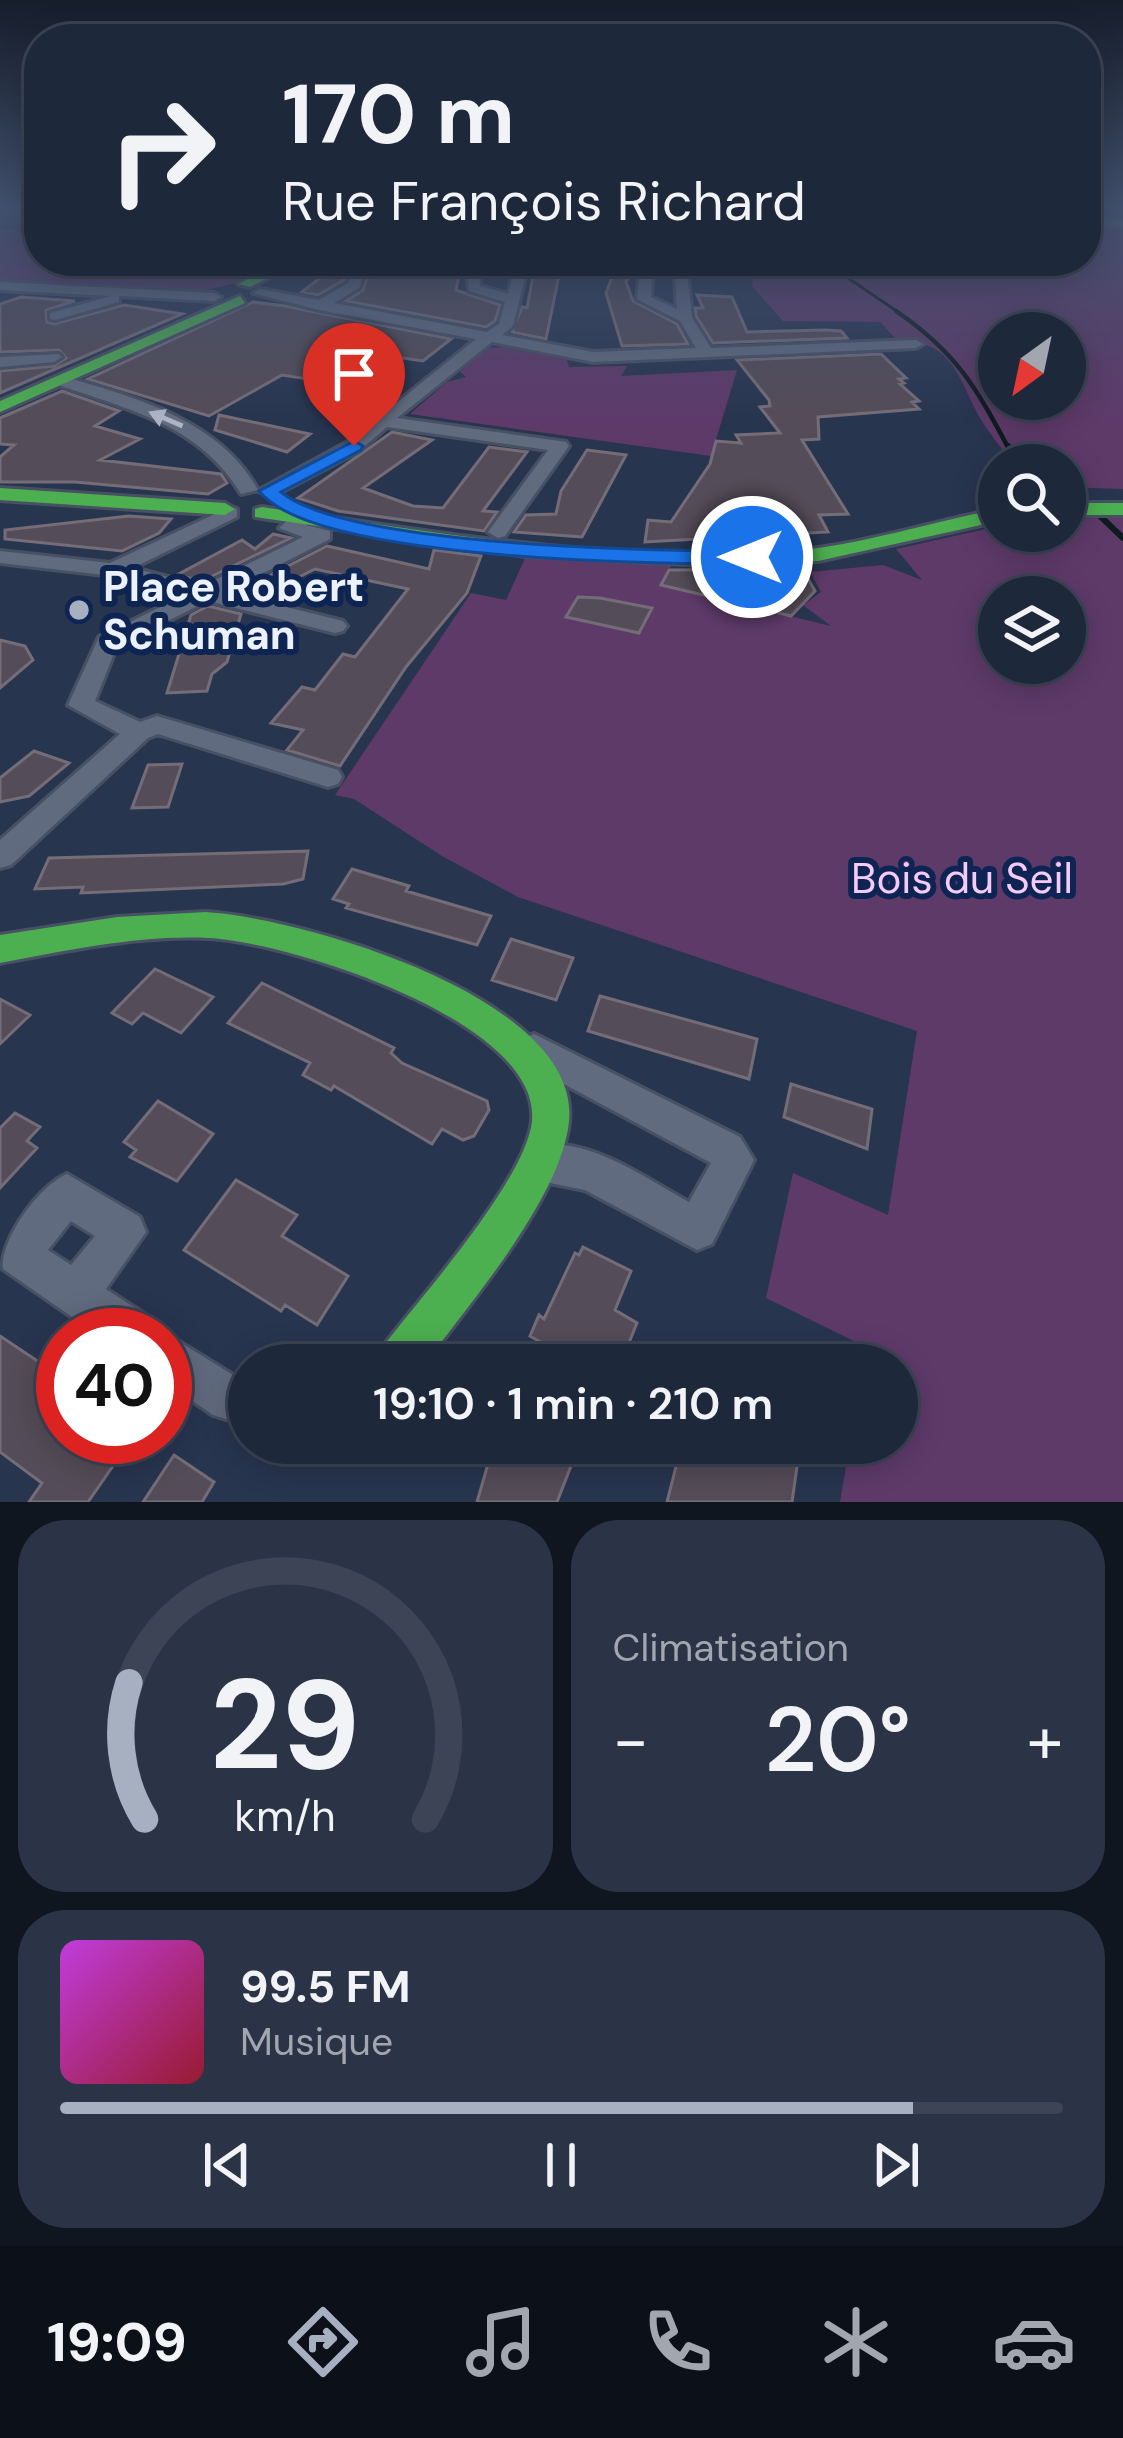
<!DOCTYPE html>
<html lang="fr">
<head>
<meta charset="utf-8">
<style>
	:root { --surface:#1e283b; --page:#2b3446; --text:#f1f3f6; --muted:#a1a6af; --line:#3c4455; --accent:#a7b0c1 }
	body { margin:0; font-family:"DM Sans",sans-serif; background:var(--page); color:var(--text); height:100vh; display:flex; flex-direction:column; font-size:45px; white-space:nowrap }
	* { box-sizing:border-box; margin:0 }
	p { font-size:39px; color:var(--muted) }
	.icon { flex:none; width:66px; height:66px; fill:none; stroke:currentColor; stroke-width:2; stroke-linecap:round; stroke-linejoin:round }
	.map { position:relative; height:1502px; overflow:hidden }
	.side { display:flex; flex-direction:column; gap:18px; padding:18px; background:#101620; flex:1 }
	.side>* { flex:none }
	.hud { position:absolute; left:24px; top:24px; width:1077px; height:252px; border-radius:48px; box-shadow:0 6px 30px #0003,0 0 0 3px var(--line); background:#1e283b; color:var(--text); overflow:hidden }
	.needle { width:78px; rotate:213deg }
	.tools { position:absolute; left:978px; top:312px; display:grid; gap:24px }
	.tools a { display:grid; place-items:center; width:108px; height:108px; border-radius:50%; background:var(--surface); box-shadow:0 6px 30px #0003,0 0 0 3px var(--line); font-size:60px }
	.speed { position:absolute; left:36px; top:1308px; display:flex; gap:24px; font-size:60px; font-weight:700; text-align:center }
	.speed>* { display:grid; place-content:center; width:156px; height:156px; border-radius:50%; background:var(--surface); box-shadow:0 6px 30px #0003,0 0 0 3px var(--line); line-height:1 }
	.speed .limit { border:18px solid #d22; background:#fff; color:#111 }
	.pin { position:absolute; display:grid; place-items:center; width:102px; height:102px; color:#fff; margin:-123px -51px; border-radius:50% 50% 50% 0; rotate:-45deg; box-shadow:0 0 12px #0007 }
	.pin .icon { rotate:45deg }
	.me { position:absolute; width:132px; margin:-66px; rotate:270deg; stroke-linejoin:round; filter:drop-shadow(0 0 9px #0008) }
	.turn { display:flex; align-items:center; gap:42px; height:252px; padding:0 60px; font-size:54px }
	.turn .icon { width:156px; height:156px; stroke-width:2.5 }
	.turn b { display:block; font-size:84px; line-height:102px }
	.big { font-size:90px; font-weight:600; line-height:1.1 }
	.side .widget { flex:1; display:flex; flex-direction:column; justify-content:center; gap:18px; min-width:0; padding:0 42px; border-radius:48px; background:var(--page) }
	.side .dial { align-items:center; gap:0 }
	.dial svg { height:312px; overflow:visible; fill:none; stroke:var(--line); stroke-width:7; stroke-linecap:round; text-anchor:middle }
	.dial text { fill:var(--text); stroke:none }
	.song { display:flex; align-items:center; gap:36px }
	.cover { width:144px; height:144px; border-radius:18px; background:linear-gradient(135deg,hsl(290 70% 55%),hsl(350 70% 35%)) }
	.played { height:12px; border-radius:6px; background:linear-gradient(90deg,var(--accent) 85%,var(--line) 85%) }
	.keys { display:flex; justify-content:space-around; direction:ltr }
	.heat { display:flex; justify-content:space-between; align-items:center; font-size:66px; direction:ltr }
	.side .tiles { flex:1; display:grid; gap:18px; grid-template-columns:1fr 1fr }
	.widget:last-child { grid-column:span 2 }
	.trip { position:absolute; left:228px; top:1344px; width:690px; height:120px; border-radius:60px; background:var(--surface); box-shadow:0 6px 30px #0003,0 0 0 3px var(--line); font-weight:600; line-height:120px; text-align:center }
	.tab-bar { display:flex; height:192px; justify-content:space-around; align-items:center; background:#0c1018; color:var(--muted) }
	.tab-bar .icon { width:84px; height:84px }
	.tab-bar .active { color:var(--accent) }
	.tab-bar b { font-size:54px; color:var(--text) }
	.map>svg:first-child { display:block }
	.green { fill:#5e3a69; fill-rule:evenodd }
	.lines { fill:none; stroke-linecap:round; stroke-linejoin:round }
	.stream-far2 { stroke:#0e1c21; stroke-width:3 }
	.stream-far1 { stroke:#0e1c21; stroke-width:4.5 }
	.stream { stroke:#0e1c21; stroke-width:6 }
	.building { fill:#544c58; stroke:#746d78; stroke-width:3 }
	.street-casing { stroke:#485064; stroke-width:6 }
	.fast-casing { stroke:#485064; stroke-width:6 }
	.street { fill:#616b7f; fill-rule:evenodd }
	.fast { fill:#4caf50; fill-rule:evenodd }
	.oneway { fill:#adb5c5 }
	.route { fill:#1a73e8; stroke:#114b97; stroke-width:3 }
	.poi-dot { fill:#a7b0c1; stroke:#0e2553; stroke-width:4.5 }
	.labels { text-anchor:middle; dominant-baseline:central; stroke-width:12; stroke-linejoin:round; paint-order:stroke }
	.poi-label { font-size:42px; font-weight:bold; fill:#ebf2fe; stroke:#0e2553; text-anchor:start }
	.park-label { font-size:42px; fill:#f6cafb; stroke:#0e2553 }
</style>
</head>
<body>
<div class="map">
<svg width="1123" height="1502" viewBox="0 0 1123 1502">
	<rect width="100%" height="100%" fill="#28354f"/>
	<!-- green -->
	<path class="green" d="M 1086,207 L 1123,207 L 1123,489 L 1065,487 L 1065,465 L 1013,465 C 1003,449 990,435 980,418 C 959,380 953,339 898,341 L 880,322 L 783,321 L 752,286 L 755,261 L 1086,261 ZM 999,333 L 1065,333 L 1065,399 L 999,399 Z
		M 39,226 L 39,261 L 270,261 C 232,312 61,288 0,283 L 0,230 L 28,231 Z
		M 503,347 L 567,360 L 569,367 L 627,366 L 621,376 L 737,370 L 711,456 L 410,414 L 447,382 L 466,377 L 460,372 L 486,348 Z
		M 1123,517 L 1123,1502 L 840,1502 L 850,1443 L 897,1443 L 897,1365 L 863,1365 L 866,1347 L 766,1298 L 793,1173 L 888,1215 L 917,1031 L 518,897 L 442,856 L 354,799 L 335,795 L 471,593 L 506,600 L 527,554 L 671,566 L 662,585 L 831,626 L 803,605 L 821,592 L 810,572 L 883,565 L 922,580 L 896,549 L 999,526 L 999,531 L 1065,531 L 1065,519 ZM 999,597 L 1065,597 L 1065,663 L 999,663 Z"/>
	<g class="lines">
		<!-- stream-far2 -->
		<path class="stream-far2" d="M 823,261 L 901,314"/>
		<!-- stream-far1 -->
		<path class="stream-far1" d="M 896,311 C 956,352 976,387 1009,449"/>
		<!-- stream -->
		<path class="stream" d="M 1008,446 L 1031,465
			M 1065,483 L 1087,504
			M 1098,514 L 1123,538"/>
	</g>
	<!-- building -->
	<path class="building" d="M 342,261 L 352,261 L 344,280 L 318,295 L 302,292 Z
		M 373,261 L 462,261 L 456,290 L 500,305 L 495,321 L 486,327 L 346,301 L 363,290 Z
		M 618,261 L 636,261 L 626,282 L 633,301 L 677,324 L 688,344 L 622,346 L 606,293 Z
		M 544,263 L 561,265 L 546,339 L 512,332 L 522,307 L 527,308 L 534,271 Z
		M 697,295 L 732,297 L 747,332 L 825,330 L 841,331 L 847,338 L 713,343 L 696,316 L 695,308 L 703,308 Z
		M 21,297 L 75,301 L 46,310 L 47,322 L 54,324 L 124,305 L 182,314 L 0,393 L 0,371 L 54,366 L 66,358 L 59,350 L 0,352 L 0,304 Z
		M 253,302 L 285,306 L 451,339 L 423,361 L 354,351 L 308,379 L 282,375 L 209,416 L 88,379 Z
		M 881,354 L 906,378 L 899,379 L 904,383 L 900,384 L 919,401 L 912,402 L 919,409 L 818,417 L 819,439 L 802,440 L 848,514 L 819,515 L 828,532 L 645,542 L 648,520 L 671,522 L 710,464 L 716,441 L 741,443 L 736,435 L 780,433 L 760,407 L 770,406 L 769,400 L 737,360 Z
		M 62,391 L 119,411 L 95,426 L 140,439 L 100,460 L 221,474 L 227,483 L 208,494 L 75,482 L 0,482 L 0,457 L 14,445 L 0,444 L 0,418 Z
		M 219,415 L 310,434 L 287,452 L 215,430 Z
		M 392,432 L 432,440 L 363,488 L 413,506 L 443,508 L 489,447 L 527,452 L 483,511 L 497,512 L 484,531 L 338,511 L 298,498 Z
		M 587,450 L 626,455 L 582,537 L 514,532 L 526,515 L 556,514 L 561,491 Z
		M 129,516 L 171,519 L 159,533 L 122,551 L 5,539 L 5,530 Z
		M 273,534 L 291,538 L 202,581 L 177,575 L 242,540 L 255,549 Z
		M 327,546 L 429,569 L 434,550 L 481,556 L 467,593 L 406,667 L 340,766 L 287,750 L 303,730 L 271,723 L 302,687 L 315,690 L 343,654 L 355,657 L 408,589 L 315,569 L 261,596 L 239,591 Z
		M 669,570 L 796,569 L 803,570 L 815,591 L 791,616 L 767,610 L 776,594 L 722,579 L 712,597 L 661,585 Z
		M 578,597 L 600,598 L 652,608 L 639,633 L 566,617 Z
		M 208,606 L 241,614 L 227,662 L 212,674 L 207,691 L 167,693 L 191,615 Z
		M 0,640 L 25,646 L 33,660 L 0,688 Z
		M 34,751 L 69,763 L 29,796 L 0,802 L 0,778 Z
		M 182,764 L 168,807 L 132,808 L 148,765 Z
		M 308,851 L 303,879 L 283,884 L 81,893 L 83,887 L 35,889 L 49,858 Z
		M 352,869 L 409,886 L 406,891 L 491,916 L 477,945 L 346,908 L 349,904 L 333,899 Z
		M 511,939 L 573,958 L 556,1000 L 492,980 Z
		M 155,969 L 213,997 L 181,1033 L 143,1013 L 132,1024 L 112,1013 Z
		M 262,983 L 394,1048 L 391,1053 L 402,1063 L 487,1101 L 489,1110 L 474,1136 L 463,1140 L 442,1129 L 432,1144 L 334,1086 L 331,1090 L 303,1075 L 310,1063 L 228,1023 Z
		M 600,996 L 757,1039 L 749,1079 L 588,1031 Z
		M 0,999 L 30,1015 L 0,1044 Z
		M 791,1084 L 872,1109 L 867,1149 L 784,1117 Z
		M 158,1101 L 213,1134 L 177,1181 L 130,1157 L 136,1150 L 124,1142 Z
		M 15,1113 L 40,1127 L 27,1141 L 37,1148 L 0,1188 L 0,1128 Z
		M 236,1180 L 297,1215 L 282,1236 L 348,1276 L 317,1325 L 285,1305 L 281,1311 L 184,1250 Z
		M 583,1247 L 631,1271 L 615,1310 L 637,1323 L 624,1355 L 613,1365 L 581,1365 L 530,1336 L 539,1315 L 544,1319 L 575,1253 L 579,1255 Z
		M 0,1336 L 63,1378 L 63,1437 L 133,1437 L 88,1502 L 29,1502 L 42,1483 L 0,1452 Z
		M 494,1443 L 580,1443 L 557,1502 L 477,1502 Z
		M 682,1443 L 790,1443 L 798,1460 L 792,1502 L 667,1502 Z
		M 174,1455 L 214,1482 L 202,1502 L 143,1502 Z"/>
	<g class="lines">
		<defs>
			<path id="street" d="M 6,207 L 39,207 L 39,210 L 7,214 L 1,211 Z
				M 1086,217 L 1123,221 L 1123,227 L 1086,223 Z
				M 357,261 L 369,261 L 359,288 L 334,303 L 487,332 L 499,324 L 505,302 L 469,291 L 466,261 L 478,261 L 480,286 L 508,294 L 517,261 L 529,261 L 513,326 L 502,335 L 593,352 L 696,348 L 680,321 L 637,299 L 641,261 L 653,261 L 651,297 L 677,309 L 674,261 L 686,261 L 692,318 L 711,348 L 916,340 L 923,344 L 916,348 L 593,362 L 492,342 L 397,418 L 566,442 L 569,446 L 505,536 L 498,538 L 488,532 L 548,450 L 387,427 L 360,450 L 275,495 L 258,491 L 348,442 L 476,339 L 319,310 L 253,293 L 260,289 L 319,300 L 348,283 Z
				M 0,282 L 214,293 L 221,297 L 214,301 L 119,296 L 119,302 L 55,320 L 50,319 L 50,313 L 111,296 L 0,290 Z
				M 59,354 L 62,357 L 54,362 L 0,367 L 0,357 Z
				M 62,376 C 134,397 220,420 258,490 L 241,494 C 199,424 129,410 56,384 L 54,381 Z
				M 230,507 L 237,509 L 237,517 L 133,568 L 203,586 L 303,537 L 279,528 L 294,515 L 308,515 L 311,519 L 306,525 L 330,531 L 330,539 L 226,592 L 343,621 L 347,626 L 343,631 L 335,633 L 208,601 L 117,646 L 95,701 L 140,722 L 157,716 L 338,770 L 342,777 L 338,784 L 328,787 L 158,734 L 148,738 L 11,865 L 0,868 L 0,840 L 120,734 L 68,705 L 99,637 L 185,595 L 113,576 L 0,563 L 0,551 L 110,563 Z
				M 534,1034 L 740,1137 L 754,1160 L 712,1244 L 697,1250 L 585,1190 L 525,1178 L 519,1164 L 525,1150 C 578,1128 644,1178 689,1202 L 711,1163 L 521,1061 L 516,1050 L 521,1039 Z
				M 67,1174 L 140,1217 L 146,1232 L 106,1289 L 152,1319 L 158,1335 L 98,1335 L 3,1269 C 0,1239 40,1185 67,1174 ZM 71,1221 L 95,1236 L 71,1265 L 48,1250 Z
				M 165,1333 L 238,1378 L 249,1380 L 249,1426 L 213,1415 L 165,1382 L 165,1335 L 159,1335 Z"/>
			<path id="fast" d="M 284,261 L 288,268 L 250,287 L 238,284 Z
				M 240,296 L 245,303 L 0,412 L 0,401 Z
				M 0,488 L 225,503 L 235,509 L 225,515 L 0,500 Z
				M 1065,503 L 1123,503 L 1123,515 L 1065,515 Z
				M 262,507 C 437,533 615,564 792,551 C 862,545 930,522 999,509 L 999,521 L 818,561 L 726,566 L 526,556 L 255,517 L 255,509 Z
				M 206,912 C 300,918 582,997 569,1122 C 561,1198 469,1304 424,1365 L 374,1365 L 381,1349 C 419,1299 526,1180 532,1121 C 541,1020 287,942 209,938 C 139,935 69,950 0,963 L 0,935 L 117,917 Z"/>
		</defs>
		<!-- street casing -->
		<use href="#street" class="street-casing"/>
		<!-- fast casing -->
		<use href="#fast" class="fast-casing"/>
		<!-- street -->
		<use href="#street" class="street"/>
		<!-- fast -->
		<use href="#fast" class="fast"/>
	</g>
	<!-- one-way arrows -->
	<defs><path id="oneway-solid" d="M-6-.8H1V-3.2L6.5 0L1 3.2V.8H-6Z" transform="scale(3)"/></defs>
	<use class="oneway" href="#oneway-solid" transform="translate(166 419) rotate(-157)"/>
	<!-- sky -->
	<linearGradient id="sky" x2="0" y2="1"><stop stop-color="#161d2b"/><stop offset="0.5" stop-color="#42516e"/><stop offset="1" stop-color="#42516e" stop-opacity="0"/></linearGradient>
	<rect width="1123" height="418" fill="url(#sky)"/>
	<!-- route -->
	<path class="route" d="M 354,441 L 363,446 L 361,450 L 281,492 C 348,547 657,551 752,551 L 762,557 L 752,564 C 657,564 314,561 259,491 Z"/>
	<!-- markers -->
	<circle class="poi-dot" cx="79" cy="610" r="12"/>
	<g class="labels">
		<!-- poi labels -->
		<g class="poi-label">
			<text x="103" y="586">Place Robert<tspan x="103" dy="48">Schuman</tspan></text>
		</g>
		<!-- park labels -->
		<g class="park-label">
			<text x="962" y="878">Bois du Seil</text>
		</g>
	</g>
</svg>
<div class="tools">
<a><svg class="needle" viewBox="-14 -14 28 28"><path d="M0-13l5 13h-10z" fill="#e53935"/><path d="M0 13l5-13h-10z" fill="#a1a6af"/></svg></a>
<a><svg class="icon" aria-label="search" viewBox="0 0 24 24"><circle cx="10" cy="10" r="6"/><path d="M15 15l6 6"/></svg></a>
<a><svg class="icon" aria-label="layers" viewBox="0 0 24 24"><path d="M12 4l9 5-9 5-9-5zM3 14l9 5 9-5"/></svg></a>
</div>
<div class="speed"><div class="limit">40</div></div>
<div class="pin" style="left:354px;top:446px;background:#d93025"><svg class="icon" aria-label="arrive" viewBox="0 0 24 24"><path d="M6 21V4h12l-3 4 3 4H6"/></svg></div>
<svg class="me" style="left:752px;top:557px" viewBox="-20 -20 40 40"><circle r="17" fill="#1a73e8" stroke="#fff" stroke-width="3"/><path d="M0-11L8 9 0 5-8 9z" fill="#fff"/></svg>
<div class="trip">19:10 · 1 min · 210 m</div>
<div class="hud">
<div class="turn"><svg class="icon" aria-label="right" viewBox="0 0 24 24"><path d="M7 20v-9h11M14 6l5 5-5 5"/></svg><div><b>170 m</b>Rue François Richard</div></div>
</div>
</div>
<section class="side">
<div class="tiles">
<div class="widget dial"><svg viewBox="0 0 100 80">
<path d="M14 69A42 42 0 1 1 86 69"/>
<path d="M14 69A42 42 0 0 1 10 34" stroke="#a7b0c1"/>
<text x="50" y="56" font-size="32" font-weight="700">29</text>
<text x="50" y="72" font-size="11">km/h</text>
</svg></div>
<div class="widget"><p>Climatisation</p>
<div class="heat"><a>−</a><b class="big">20°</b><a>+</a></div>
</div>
<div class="widget">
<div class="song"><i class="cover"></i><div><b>99.5 FM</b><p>Musique</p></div></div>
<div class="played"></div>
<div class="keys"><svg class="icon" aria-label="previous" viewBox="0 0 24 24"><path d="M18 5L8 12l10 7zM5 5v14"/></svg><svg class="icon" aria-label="pause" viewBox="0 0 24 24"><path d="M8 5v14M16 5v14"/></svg><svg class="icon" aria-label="next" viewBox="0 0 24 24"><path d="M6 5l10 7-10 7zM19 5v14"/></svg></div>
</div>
</div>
</section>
<nav class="tab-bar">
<b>19:09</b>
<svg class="icon active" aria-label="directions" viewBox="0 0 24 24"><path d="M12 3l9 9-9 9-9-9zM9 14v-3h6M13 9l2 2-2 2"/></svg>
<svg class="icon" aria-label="music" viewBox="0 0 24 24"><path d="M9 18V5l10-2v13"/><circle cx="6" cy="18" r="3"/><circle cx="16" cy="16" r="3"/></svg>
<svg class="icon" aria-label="phone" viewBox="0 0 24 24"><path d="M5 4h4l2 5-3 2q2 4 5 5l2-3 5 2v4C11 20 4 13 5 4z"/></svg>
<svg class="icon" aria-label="climate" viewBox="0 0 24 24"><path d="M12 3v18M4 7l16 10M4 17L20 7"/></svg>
<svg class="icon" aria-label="car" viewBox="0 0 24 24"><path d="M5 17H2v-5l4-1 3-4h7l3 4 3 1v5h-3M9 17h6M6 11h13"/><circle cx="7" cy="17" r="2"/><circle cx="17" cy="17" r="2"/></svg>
</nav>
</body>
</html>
